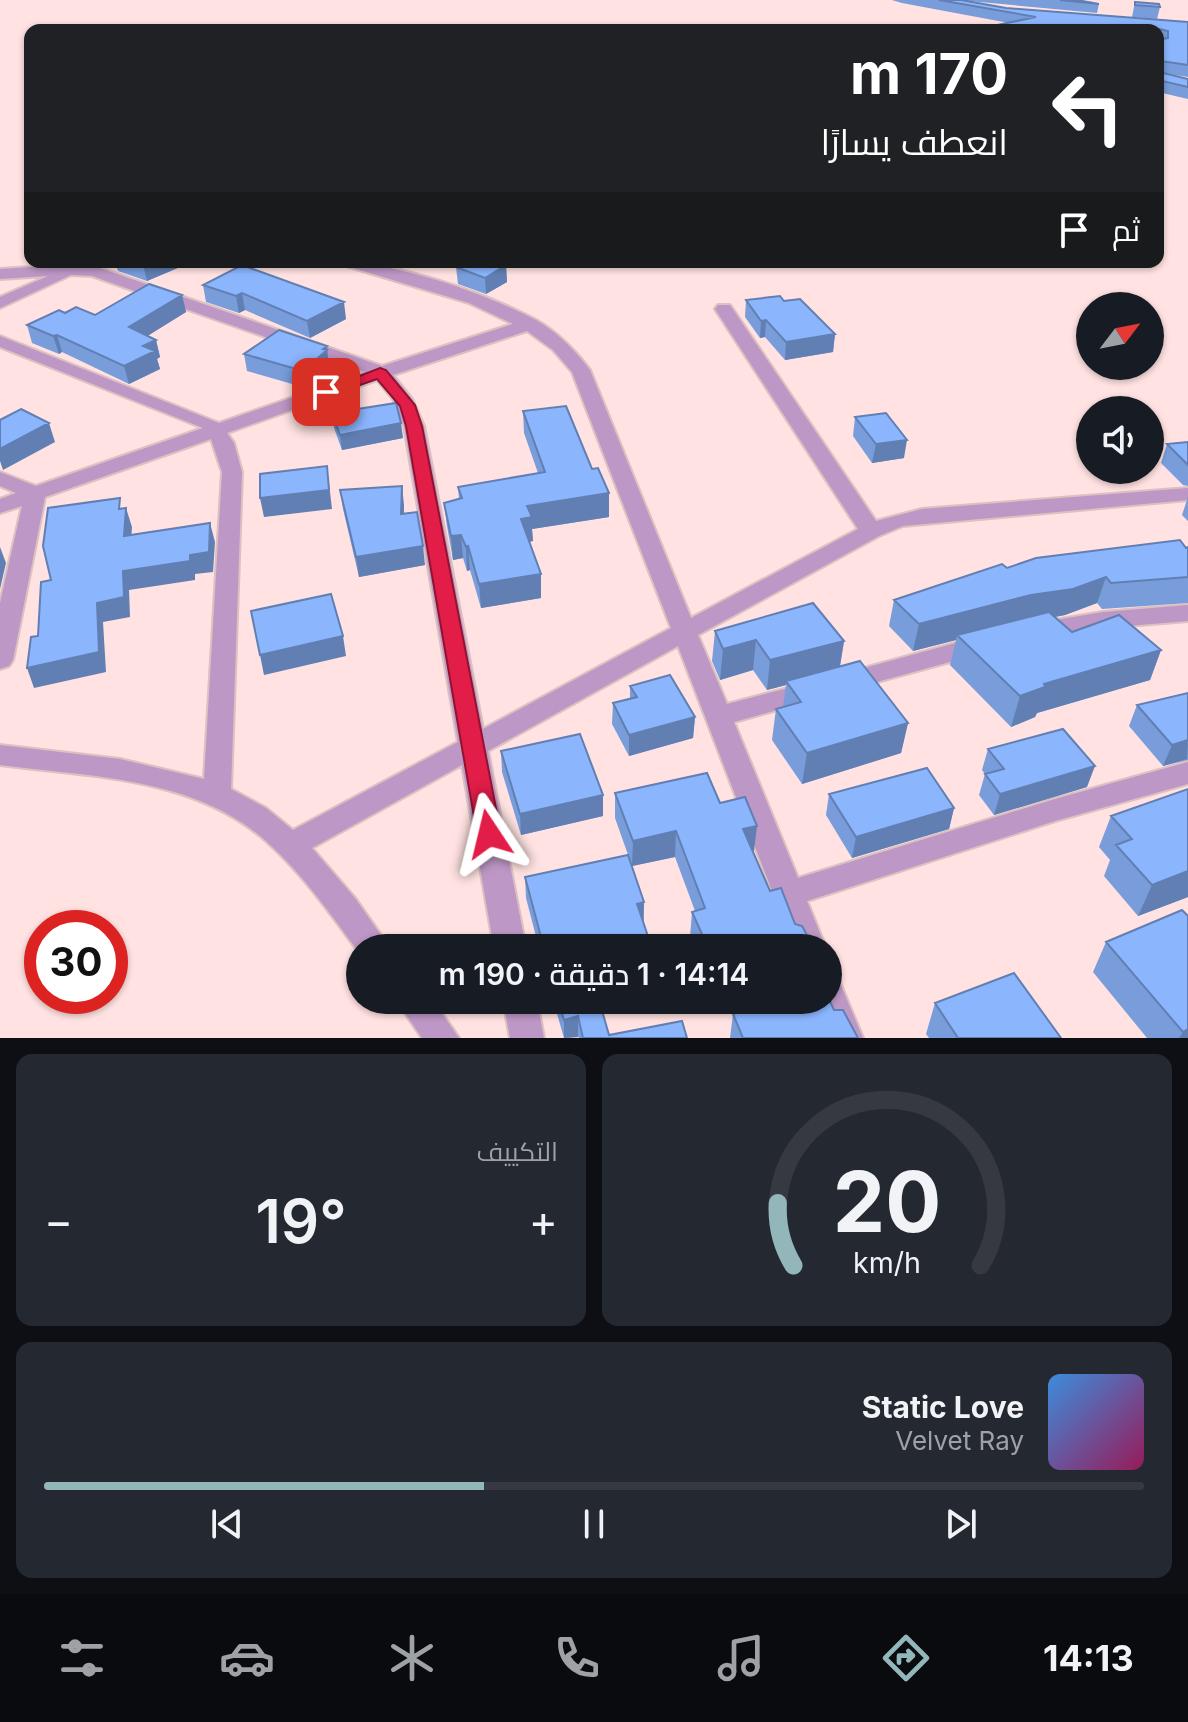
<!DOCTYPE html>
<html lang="ar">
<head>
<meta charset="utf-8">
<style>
	:root { --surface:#171b24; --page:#242831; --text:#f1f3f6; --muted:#9ea1a6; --line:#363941; --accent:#93b6ba }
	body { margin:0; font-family:Inter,Cairo,sans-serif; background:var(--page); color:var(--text); direction:rtl; height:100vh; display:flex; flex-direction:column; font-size:30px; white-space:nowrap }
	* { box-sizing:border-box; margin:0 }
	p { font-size:26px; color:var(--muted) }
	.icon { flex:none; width:44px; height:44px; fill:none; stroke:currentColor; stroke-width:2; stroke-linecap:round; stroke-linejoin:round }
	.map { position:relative; height:1038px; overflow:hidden; direction:ltr }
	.details { display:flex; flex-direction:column; gap:16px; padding:16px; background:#0d0f14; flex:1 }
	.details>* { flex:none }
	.top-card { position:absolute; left:24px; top:24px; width:1140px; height:244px; border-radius:16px; box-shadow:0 2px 6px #0004; direction:rtl; background:#202124; color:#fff; overflow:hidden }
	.needle { width:52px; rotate:58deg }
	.fabs { position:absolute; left:1076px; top:292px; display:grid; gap:16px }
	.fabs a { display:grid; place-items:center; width:88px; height:88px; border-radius:50%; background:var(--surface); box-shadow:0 2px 6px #0004; font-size:40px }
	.speed { position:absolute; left:24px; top:910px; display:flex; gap:16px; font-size:40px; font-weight:700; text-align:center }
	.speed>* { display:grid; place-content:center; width:104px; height:104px; border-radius:50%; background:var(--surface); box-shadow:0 2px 6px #0004; line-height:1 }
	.speed .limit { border:12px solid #d22; background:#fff; color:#111 }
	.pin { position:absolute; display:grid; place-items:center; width:68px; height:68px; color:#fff; margin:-34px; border-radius:16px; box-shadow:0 4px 12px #0006 }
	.me { position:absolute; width:88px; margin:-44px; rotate:350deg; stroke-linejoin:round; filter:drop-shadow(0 0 6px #0008) }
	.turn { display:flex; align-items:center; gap:28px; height:168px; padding:0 24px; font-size:36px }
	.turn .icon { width:104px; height:104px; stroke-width:2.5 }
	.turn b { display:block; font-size:56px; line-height:68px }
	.then { display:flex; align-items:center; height:76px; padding:0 24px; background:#0003; gap:16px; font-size:30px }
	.big { font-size:60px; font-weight:600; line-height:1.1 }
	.details .widget { flex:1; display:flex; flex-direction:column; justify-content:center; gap:12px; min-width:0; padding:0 28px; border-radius:16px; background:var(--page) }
	.details .dial { align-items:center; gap:0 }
	.dial svg { height:208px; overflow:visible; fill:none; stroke:var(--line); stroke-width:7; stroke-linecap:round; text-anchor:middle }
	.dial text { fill:var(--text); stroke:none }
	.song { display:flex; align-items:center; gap:24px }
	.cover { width:96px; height:96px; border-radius:12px; background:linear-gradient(135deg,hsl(210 70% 55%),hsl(330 70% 35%)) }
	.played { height:8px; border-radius:4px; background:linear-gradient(90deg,var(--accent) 40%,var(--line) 40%) }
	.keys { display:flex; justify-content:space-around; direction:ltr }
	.heat { display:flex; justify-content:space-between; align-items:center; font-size:44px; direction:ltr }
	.details .tiles { flex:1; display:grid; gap:16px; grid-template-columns:1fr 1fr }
	.widget:last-child { grid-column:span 2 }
	.trip { position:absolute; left:346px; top:934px; width:496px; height:80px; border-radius:40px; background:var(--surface); box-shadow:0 2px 6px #0004; font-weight:600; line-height:80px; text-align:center; direction:rtl }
	.tabs { display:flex; height:128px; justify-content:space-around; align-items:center; background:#090b0e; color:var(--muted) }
	.tabs .icon { width:56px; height:56px }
	.tabs .active { color:var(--accent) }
	.tabs b { font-size:36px; color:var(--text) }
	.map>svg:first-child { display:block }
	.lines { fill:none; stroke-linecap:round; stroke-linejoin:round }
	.street-casing { stroke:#dbc1c0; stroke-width:4 }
	.street { fill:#bd97c5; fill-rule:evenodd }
	.wall { fill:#789dda }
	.shaded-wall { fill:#617fb2 }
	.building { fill:#8bb6fe; stroke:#617fb2; stroke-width:2; fill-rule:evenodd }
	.route { fill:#e11d48; stroke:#92132f; stroke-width:2 }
</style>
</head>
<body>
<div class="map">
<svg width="1188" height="1038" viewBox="0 0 1188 1038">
	<rect width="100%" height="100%" fill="#ffe2e1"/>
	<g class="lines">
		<defs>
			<path id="street" d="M 341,262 C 396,262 487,294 536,320 C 556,331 577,352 590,370 L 691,618 L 858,529 L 715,309 L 718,305 L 730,305 L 876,521 L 922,509 L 1188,488 L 1188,500 L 903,526 L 879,536 L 698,635 L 727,704 L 811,682 L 820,684 L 824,691 L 820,698 L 734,722 L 798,878 L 1055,799 L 1188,762 L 1188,784 L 1055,821 L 807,901 L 826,948 L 794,948 L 678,646 L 488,751 L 526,948 L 494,948 L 462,765 L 312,848 L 355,898 L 390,948 L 360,948 L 360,954 C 331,915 303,874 266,841 C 194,777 92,777 0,765 L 0,745 L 120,759 L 204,779 L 222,472 L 211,439 L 45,497 L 13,660 L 9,666 L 0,669 L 0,603 L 22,506 L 0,513 L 0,499 L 16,493 L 0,486 L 0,472 L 36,486 L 203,428 L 0,347 L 0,336 L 219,423 L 365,372 L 92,276 L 71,275 L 0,308 L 0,297 L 48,276 L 0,279 L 0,269 L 61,265 L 100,268 L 382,366 L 513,324 L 469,303 L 343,265 ZM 527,331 L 553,350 L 572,372 L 671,628 L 483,729 L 424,426 L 412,399 L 393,375 ZM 377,380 L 393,399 L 404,426 L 458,742 L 293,830 L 266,808 L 231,789 L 242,472 L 234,443 L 227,433 Z
				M 1188,605 L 1188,621 L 1103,628 L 1037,639 L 1028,637 L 1025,631 L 1028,625 L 1037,623 L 1103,612 Z
				M 981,636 L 990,639 L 993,645 L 990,651 L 844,691 L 835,688 L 831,682 L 835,676 Z
				M 828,979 L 840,983 L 863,1038 L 829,1038 L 814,1000 L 828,1000 Z
				M 396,1000 L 433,1000 L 459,1038 L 422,1038 Z
				M 503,1000 L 537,1000 L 544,1038 L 510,1038 Z"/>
		</defs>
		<!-- street casing -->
		<use href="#street" class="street-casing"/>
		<!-- street -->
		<use href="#street" class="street"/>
	</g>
	<!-- wall -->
	<path class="wall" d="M 892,0 L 1077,0 L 1099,4 L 1097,13 L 969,1 L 1006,8 L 1188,22 L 1188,77 L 1162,73 L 1188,79 L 1188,99 L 1158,92 L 1158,30 L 1009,23 L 902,3 Z
		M 1135,2 L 1160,7 L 1157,19 L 1132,17 Z
		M 115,262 L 179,262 L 180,267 L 147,281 L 118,271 Z
		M 242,265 L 346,319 L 310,338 L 245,310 L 239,313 L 206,302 L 203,285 Z
		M 506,265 L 507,282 L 486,294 L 458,284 L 456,267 Z
		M 182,295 L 186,312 L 147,336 L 156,340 L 160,357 L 157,359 L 160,369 L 129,384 L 62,352 L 59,354 L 32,343 L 27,325 L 65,313 L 95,315 Z
		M 746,300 L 784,301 L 835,334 L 833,352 L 785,360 L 765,337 L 760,338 L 745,317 Z
		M 244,354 L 330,363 L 329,364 L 329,367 L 306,388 L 247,371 Z
		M 523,411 L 592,469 L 609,493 L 609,517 L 532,529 L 533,541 L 529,542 L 541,598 L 481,608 L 470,570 L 467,571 L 463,558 L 453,560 L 447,526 L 444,503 L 459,499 L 458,487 L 538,473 L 524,433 Z
		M 332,413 L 403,438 L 342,450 L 334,428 Z
		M 855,417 L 904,458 L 872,463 L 853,436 Z
		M 1188,442 L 1188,486 L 1183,485 L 1161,463 L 1167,444 Z
		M 340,490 L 404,505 L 404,514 L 425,565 L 359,577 L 343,509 Z
		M 1188,497 L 1188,521 L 1182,515 Z
		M 1188,547 L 1188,603 L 1102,609 L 1097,603 L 1065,615 L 1055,617 L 1072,632 L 1161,650 L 1150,680 L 1037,713 L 1035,717 L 1011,727 L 950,665 L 956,640 L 913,651 L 889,626 L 894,600 L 1007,568 Z
		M 715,631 L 844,641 L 840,667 L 908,723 L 901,753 L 802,784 L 772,740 L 776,709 L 783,707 L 786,685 L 767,690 L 753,670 L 720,680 L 712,661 Z
		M 630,686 L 695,717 L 693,738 L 629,756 L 612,724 L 613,703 L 630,699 Z
		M 1188,693 L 1188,760 L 1163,766 L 1129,726 L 1137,705 Z
		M 988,749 L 1087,787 L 994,815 L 979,795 L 985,774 L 982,770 Z
		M 501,751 L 603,795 L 603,816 L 521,835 L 502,772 Z
		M 1188,789 L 1188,897 L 1138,916 L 1104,876 L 1110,860 L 1099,847 L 1111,816 Z
		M 615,793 L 720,803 L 754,851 L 752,851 L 770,891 L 795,924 L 694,947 L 690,937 L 692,912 L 695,911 L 675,857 L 632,866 L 615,818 Z
		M 829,794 L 954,808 L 949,829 L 852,858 L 826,815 Z
		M 525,877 L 644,902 L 644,923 L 652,948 L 539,948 L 526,898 Z
		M 1106,942 L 1188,1038 L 1147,1038 L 1093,972 Z
		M 553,1000 L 657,1000 L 603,1013 L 609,1035 L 687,1038 L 579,1038 L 578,1037 L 564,1038 Z
		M 697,1000 L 734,1000 L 701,1009 Z
		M 935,1003 L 1061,1038 L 929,1038 L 926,1034 Z
		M 834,1010 L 858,1038 L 730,1038 L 733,1014 Z"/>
	<!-- shaded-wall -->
	<path class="shaded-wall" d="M 150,262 L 179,262 L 180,267 L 147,281 L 143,265 Z
		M 506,265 L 507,282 L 486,294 L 485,278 Z
		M 242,293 L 245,310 L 239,313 L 236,296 Z
		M 182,295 L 186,312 L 133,345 L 129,327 Z
		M 344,302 L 346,319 L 310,338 L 307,321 Z
		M 766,320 L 765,337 L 760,338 L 761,321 Z
		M 835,334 L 833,352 L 785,360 L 786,342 Z
		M 57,335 L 62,352 L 59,354 L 53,336 Z
		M 156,340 L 160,357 L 157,359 L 160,369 L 129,384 L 124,366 L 143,346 Z
		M 327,346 L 329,367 L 306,388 L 303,371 Z
		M 49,423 L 55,442 L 3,470 L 0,461 L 0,449 Z
		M 401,423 L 403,438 L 342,450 L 340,435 Z
		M 907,440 L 904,458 L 872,463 L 876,444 Z
		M 327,466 L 332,509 L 264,517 L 260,498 Z
		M 402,486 L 404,505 L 403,534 L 401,514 Z
		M 609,493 L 609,517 L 532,529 L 533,541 L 522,543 L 521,519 L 527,506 Z
		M 126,508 L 132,527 L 130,555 L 124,536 Z
		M 210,523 L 215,542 L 213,572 L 195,574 L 195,580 L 129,590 L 130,617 L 103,622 L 106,672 L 34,688 L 27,668 L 97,603 L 123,571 L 190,555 Z
		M 461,535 L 463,558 L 453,560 L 451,536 Z
		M 423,546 L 425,565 L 359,577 L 356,557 Z
		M 468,546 L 470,570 L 467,571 L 466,547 Z
		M 0,547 L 6,563 L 0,589 Z
		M 541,574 L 541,598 L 481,608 L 479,584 Z
		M 1106,577 L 1097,603 L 1065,615 L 957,635 L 956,640 L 913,651 L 919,624 Z
		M 343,636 L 346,656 L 264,675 L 260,655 Z
		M 756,640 L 753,670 L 720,680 L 723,649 Z
		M 844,641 L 839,671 L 786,681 L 786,685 L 767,690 L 770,660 Z
		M 1161,650 L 1150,680 L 1037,713 L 1035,717 L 1011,727 L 1020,696 L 1044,684 Z
		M 695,717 L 693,738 L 629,756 L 629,735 Z
		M 908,723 L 901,753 L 802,784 L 807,753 Z
		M 1188,740 L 1187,759 L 1163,766 L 1172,745 Z
		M 1095,766 L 1087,787 L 994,815 L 1000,794 Z
		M 603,795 L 603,816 L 521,835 L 520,814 Z
		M 954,808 L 949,829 L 852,858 L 856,837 Z
		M 757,826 L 754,851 L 740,854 L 743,829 Z
		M 676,831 L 675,857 L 632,866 L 633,841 Z
		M 1188,871 L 1188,897 L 1138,916 L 1152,885 Z
		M 644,902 L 643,923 L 637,904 Z
		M 597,1000 L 657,1000 L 597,1015 Z
		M 702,1000 L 734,1000 L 701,1009 Z
		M 578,1016 L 578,1037 L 564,1038 L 564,1020 Z
		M 1188,1029 L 1188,1038 L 1179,1038 L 1183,1032 Z"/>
	<!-- building -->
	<path class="building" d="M 939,0 L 961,0 L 1006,8 L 1188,22 L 1188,65 L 1161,61 L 1158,64 L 1158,30 L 973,30 L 1036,17 ZM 1159,29 L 1168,31 L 1168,38 L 1159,40 Z
		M 1060,0 L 1077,0 L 1099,4 Z
		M 1135,2 L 1159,4 L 1160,7 L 1135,5 Z
		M 1158,65 L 1159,72 L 1188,79 L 1188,87 L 1158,80 Z
		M 465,262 L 496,262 L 506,265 L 485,278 L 456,267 Z
		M 242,265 L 344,302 L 307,321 L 242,293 L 236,296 L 203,285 Z
		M 149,284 L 182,295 L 129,327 L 156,340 L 143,346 L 155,351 L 124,366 L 57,335 L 53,336 L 27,325 L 59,310 L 65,313 L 76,307 L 95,315 Z
		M 780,296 L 784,301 L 800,299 L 835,334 L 786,342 L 766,320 L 761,321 L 746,300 Z
		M 279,330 L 327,346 L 323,349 L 327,350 L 303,371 L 244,354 Z
		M 396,403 L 401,423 L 340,435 L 332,413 Z
		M 566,406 L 592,469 L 598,468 L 609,493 L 527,506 L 532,517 L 521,519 L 541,574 L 479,584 L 468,546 L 466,547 L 461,535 L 451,536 L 444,503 L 462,498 L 458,487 L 545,472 L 523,411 Z
		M 21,409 L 49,423 L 0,449 L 0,420 Z
		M 886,413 L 907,440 L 876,444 L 855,417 Z
		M 1188,442 L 1188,465 L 1167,444 Z
		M 327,466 L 329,490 L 260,498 L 260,474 Z
		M 402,486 L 401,514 L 417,512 L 423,546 L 356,557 L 340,490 Z
		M 120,498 L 119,509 L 126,508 L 124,536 L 210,523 L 209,552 L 190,555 L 190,561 L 123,571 L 124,597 L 97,603 L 99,652 L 27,668 L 31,637 L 38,636 L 41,582 L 51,580 L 43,546 L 48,508 Z
		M 1180,540 L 1186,548 L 1188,547 L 1188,577 L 1111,583 L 1106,577 L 1073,589 L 1031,595 L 919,624 L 894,600 L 1002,564 L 1007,568 L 1036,558 Z
		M 331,594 L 343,636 L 260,655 L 251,611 Z
		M 813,603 L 844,641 L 770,660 L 756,640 L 723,649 L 715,631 Z
		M 1049,612 L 1072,632 L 1119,615 L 1161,650 L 1044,684 L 1045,687 L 1020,696 L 957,635 Z
		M 860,661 L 908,723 L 807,753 L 776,709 L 801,702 L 786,681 Z
		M 670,675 L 695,717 L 629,735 L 613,703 L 637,697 L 630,686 Z
		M 1188,693 L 1188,740 L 1172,745 L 1137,705 Z
		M 1063,729 L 1095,766 L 1000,794 L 985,774 L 1004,769 L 988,749 Z
		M 580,734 L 603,795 L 520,814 L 501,751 Z
		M 927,768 L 954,808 L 856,837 L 829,794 Z
		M 707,773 L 720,803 L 745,797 L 757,826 L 743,829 L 770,891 L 781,888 L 795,924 L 802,926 L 814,948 L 690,948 L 706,943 L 692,912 L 705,908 L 676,831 L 633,841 L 615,793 Z
		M 1188,789 L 1188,871 L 1152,885 L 1116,845 L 1132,839 L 1111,816 Z
		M 628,855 L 644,902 L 637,904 L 652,948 L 544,948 L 525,877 Z
		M 1182,910 L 1188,916 L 1188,1029 L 1183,1032 L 1106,942 Z
		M 1014,973 L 1061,1038 L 958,1038 L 935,1003 Z
		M 828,997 L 834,1010 L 843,1010 L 858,1038 L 743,1038 L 733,1014 L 781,1000 L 828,1000 Z
		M 558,1000 L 599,1000 L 609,1035 L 682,1021 L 687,1038 L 583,1038 L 578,1016 L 564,1020 Z"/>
	<!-- route -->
	<path class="route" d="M 380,368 L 386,370 L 415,405 L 422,426 L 501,834 L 498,841 L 489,843 L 481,841 L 477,834 L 406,426 L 400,406 L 377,379 L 326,397 L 318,392 Z"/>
</svg>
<div class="fabs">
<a><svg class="needle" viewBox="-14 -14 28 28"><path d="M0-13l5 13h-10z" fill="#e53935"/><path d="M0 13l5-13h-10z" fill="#9ea1a6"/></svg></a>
<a><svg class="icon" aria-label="sound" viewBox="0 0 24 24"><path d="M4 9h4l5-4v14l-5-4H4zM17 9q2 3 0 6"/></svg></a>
</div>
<div class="speed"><div class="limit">30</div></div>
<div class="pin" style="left:326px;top:392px;background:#d93025"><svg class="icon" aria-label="arrive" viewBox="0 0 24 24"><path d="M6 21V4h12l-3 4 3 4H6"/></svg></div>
<svg class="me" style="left:489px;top:834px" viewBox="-20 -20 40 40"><path d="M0-17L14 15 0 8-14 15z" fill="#e11d48" stroke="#fff" stroke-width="4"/></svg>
<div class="trip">14:14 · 1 دقيقة · 190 m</div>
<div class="top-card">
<div class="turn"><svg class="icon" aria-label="left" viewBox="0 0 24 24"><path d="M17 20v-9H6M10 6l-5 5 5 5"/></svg><div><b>170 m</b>انعطف يسارًا</div></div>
<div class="then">ثم<svg class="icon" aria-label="arrive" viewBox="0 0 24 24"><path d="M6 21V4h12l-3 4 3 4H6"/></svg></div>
</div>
</div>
<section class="details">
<div class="tiles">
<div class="widget dial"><svg viewBox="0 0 100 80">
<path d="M14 69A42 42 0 1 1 86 69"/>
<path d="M14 69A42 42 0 0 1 8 45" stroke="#93b6ba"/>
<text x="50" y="56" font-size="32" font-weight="700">20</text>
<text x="50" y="72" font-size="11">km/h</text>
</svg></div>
<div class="widget"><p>التكييف</p>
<div class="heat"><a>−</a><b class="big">19°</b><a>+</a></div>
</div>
<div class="widget">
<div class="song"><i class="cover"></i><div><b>Static Love</b><p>Velvet Ray</p></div></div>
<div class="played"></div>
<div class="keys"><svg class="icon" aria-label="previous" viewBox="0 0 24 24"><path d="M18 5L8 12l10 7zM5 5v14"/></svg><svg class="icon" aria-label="pause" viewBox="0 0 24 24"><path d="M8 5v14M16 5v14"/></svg><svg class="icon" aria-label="next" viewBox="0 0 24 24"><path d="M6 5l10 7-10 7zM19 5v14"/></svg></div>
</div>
</div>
</section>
<nav class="tabs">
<b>14:13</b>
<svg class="icon active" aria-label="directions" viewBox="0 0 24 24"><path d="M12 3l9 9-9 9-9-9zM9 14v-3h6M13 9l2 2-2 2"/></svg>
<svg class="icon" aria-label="music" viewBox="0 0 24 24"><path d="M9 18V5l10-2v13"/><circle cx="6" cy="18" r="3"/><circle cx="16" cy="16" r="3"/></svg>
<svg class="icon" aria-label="phone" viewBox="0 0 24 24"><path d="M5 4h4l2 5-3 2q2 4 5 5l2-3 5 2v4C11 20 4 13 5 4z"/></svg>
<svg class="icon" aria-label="climate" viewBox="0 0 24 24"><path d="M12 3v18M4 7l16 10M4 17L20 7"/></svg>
<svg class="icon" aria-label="car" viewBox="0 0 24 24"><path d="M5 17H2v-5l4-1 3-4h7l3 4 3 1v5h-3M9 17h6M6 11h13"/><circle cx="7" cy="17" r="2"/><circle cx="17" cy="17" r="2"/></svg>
<svg class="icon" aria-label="filters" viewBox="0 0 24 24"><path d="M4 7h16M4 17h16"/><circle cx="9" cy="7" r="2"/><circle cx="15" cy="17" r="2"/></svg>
</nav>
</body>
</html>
